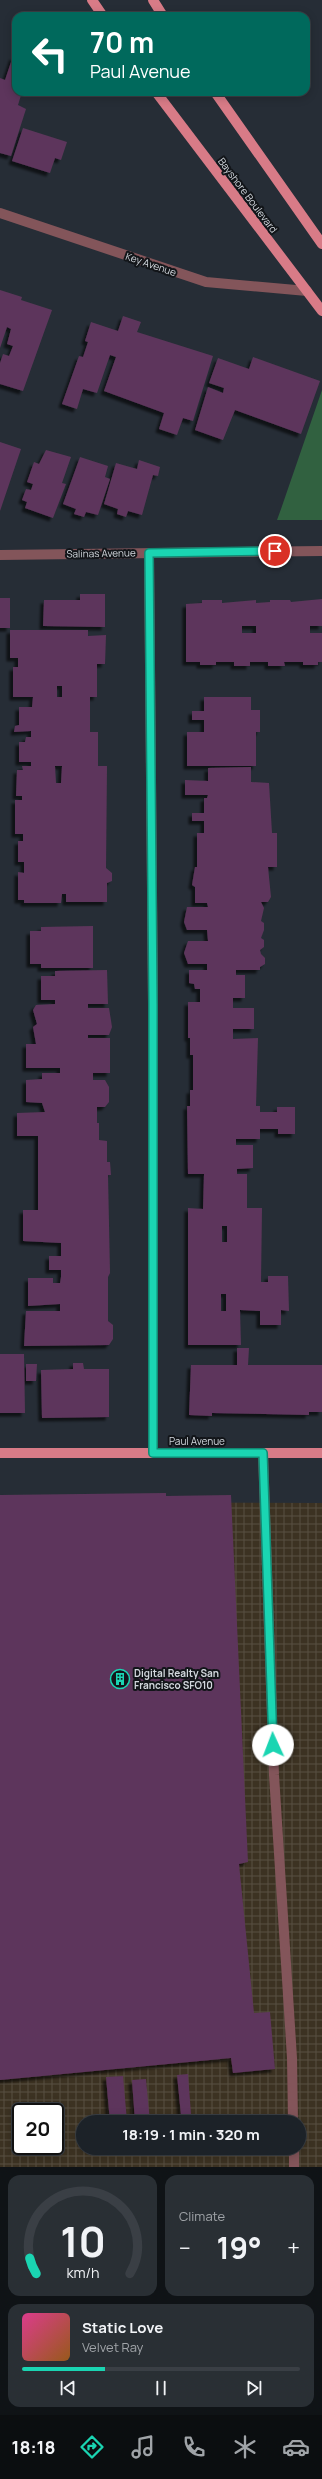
<!DOCTYPE html>
<html lang="en">
<head>
<meta charset="utf-8">
<style>
	:root { --surface:#1c2228; --page:#292f34; --text:#f1f3f6; --muted:#a0a4a8; --line:#3a3f45; --accent:#1ad5b2 }
	body { margin:0; font-family:Manrope,sans-serif; background:var(--page); color:var(--text); height:100vh; display:flex; flex-direction:column; font-size:15px; white-space:nowrap }
	* { box-sizing:border-box; margin:0 }
	p { font-size:13px; color:var(--muted) }
	.icon { flex:none; width:22px; height:22px; fill:none; stroke:currentColor; stroke-width:2; stroke-linecap:round; stroke-linejoin:round }
	.map { position:relative; height:2167px; overflow:hidden }
	.drawer { display:flex; flex-direction:column; gap:8px; padding:8px; background:#0f1316; flex:1 }
	.drawer>* { flex:none }
	.banner { position:absolute; left:12px; top:12px; width:298px; height:84px; border-radius:12px; box-shadow:0 2px 10px #0003,0 0 0 1px var(--line); background:#00695c; color:#fff; overflow:hidden }
	.speed { position:absolute; left:12px; top:2103px; display:flex; gap:8px; font-size:20px; font-weight:700; text-align:center }
	.speed>* { display:grid; place-content:center; width:52px; height:52px; border-radius:50%; background:var(--surface); box-shadow:0 2px 10px #0003,0 0 0 1px var(--line); line-height:1 }
	.speed .limit { border:2px solid #111; border-radius:6px; background:#fff; color:#111 }
	.pin { position:absolute; display:grid; place-items:center; width:34px; height:34px; color:#fff; margin:-17px; border:2px solid #fff; border-radius:50%; box-shadow:0 1px 4px #0007 }
	.me { position:absolute; width:44px; margin:-22px; rotate:358deg; stroke-linejoin:round; filter:drop-shadow(0 0 3px #0008) }
	.turn { display:flex; align-items:center; gap:14px; height:84px; padding:0 12px; font-size:18px }
	.turn .icon { width:52px; height:52px; stroke-width:2.5 }
	.turn b { display:block; font-size:28px; line-height:34px }
	.big { font-size:30px; font-weight:700; line-height:1.1 }
	.drawer .tile { flex:1; display:flex; flex-direction:column; justify-content:center; gap:6px; min-width:0; padding:0 14px; border-radius:12px; background:var(--page) }
	.drawer .dial { align-items:center; gap:0 }
	.dial svg { height:104px; overflow:visible; fill:none; stroke:var(--line); stroke-width:7; stroke-linecap:round; text-anchor:middle }
	.dial text { fill:var(--text); stroke:none }
	.song { display:flex; align-items:center; gap:12px }
	.cover { width:48px; height:48px; border-radius:6px; background:linear-gradient(135deg,hsl(330 70% 55%),hsl(30 70% 35%)) }
	.played { height:4px; border-radius:2px; background:linear-gradient(90deg,var(--accent) 30%,var(--line) 30%) }
	.keys { display:flex; justify-content:space-around; direction:ltr }
	.heat { display:flex; justify-content:space-between; align-items:center; font-size:22px; direction:ltr }
	.drawer .tiles { flex:1; display:grid; gap:8px; grid-template-columns:1fr 1fr }
	.tile:last-child { grid-column:span 2 }
	.trip { position:absolute; left:76px; top:2115px; width:230px; height:40px; border-radius:20px; background:var(--surface); box-shadow:0 2px 10px #0003,0 0 0 1px var(--line); font-weight:700; line-height:40px; text-align:center }
	.dock { display:flex; height:64px; justify-content:space-around; align-items:center; background:#0b0e10; color:var(--muted) }
	.dock .icon { width:28px; height:28px }
	.dock .selected { color:var(--accent) }
	.dock b { font-size:18px; color:var(--text) }
	.map>svg:first-child { display:block }
	.industrial { fill:url(#industrial-grid); fill-rule:evenodd }
	.green { fill:#316140 }
	.building { fill:#5d365b; fill-rule:evenodd; filter:url(#shadow) }
	.lines { fill:none; stroke-linecap:round; stroke-linejoin:round }
	.minor { stroke:#83555a; stroke-width:10 }
	.major { stroke:#d87b87; stroke-width:10 }
	.route-casing { stroke:#118a74; stroke-width:10 }
	.route { stroke:#1ad5b2; stroke-width:7 }
	.labels { text-anchor:middle; dominant-baseline:central; stroke-width:4; stroke-linejoin:round; paint-order:stroke }
	.street-label { font-size:10px; fill:#d2d7dd; stroke:#121519 }
	.poi-label { font-size:10px; font-weight:bold; fill:#d2d7dd; stroke:#121519; text-anchor:start }
</style>
</head>
<body>
<div class="map">
<svg width="322" height="2167" viewBox="0 0 322 2167">
	<defs>
		<pattern id="industrial-grid" width="8" height="8" patternUnits="userSpaceOnUse"><rect width="8" height="8" fill="#3c3222"/><path d="M0 4h8M4 0v8" fill="none" stroke="#574f42"/></pattern>
		<filter id="shadow"><feDropShadow dx="-3.5" dy="3.5" stdDeviation="1" flood-color="#0009"/></filter>
	</defs>
	<rect width="100%" height="100%" fill="#262d36"/>
	<!-- industrial -->
	<path class="industrial" d="M 0,1502 L 322,1503 L 322,2167 L 0,2167 ZM 21,2112 L 55,2112 L 55,2146 L 21,2146 ZM 83,2122 L 299,2122 L 299,2148 L 83,2148 Z"/>
	<!-- green -->
	<path class="green" d="M 322,390 L 322,520 L 277,520 L 281,509 Z"/>
	<!-- building -->
	<path class="building" d="M 13,56 L 16,59 L 16,92 L 22,92 L 18,105 L 26,109 L 11,156 L 0,153 L 0,78 L 5,80 Z
		M 23,128 L 67,142 L 61,160 L 55,158 L 50,173 L 12,161 Z
		M 0,290 L 22,297 L 21,300 L 52,310 L 23,391 L 0,384 L 0,363 L 3,354 L 9,356 L 13,346 L 7,344 L 11,329 L 7,327 L 0,348 Z
		M 123,316 L 141,322 L 137,332 L 213,356 L 193,421 L 183,418 L 177,435 L 159,429 L 164,413 L 104,391 L 116,357 L 110,355 L 97,393 L 83,389 L 77,409 L 62,404 L 79,356 L 83,357 L 88,342 L 85,341 L 91,322 L 118,331 Z
		M 253,357 L 320,381 L 301,434 L 235,410 L 223,440 L 195,430 L 208,387 L 223,393 L 224,388 L 209,383 L 218,358 L 249,369 Z
		M 0,442 L 21,449 L 0,511 Z
		M 46,450 L 71,457 L 62,483 L 66,484 L 53,518 L 25,508 L 27,502 L 22,500 L 26,489 L 31,490 L 33,484 L 27,482 L 34,462 L 39,464 Z
		M 80,457 L 108,466 L 105,477 L 110,479 L 98,515 L 86,512 L 84,517 L 74,514 L 76,509 L 63,504 Z
		M 139,460 L 160,467 L 158,476 L 153,475 L 142,515 L 128,511 L 126,517 L 117,514 L 118,509 L 104,504 L 116,463 L 137,469 Z
		M 80,594 L 105,594 L 105,627 L 43,626 L 44,600 L 80,600 Z
		M 0,598 L 10,598 L 10,628 L 0,628 Z
		M 322,599 L 322,626 L 310,626 L 310,633 L 322,633 L 322,662 L 318,662 L 318,665 L 303,665 L 303,662 L 284,662 L 285,666 L 268,666 L 268,662 L 250,662 L 250,666 L 234,666 L 234,662 L 216,662 L 216,665 L 200,665 L 200,662 L 186,662 L 186,604 L 202,603 L 202,600 L 222,600 L 222,603 L 256,600 L 256,603 L 270,602 L 270,600 L 290,600 L 291,602 ZM 242,626 L 256,626 L 256,633 L 242,633 Z
		M 10,630 L 88,630 L 88,636 L 106,635 L 105,664 L 97,664 L 97,697 L 90,697 L 90,732 L 98,732 L 98,766 L 107,766 L 106,868 L 112,873 L 112,881 L 107,883 L 107,902 L 66,902 L 66,894 L 62,894 L 61,903 L 24,903 L 24,900 L 18,900 L 18,872 L 24,873 L 24,862 L 18,862 L 18,841 L 23,841 L 23,834 L 15,834 L 15,800 L 22,800 L 22,796 L 16,796 L 17,770 L 23,770 L 22,766 L 31,766 L 31,762 L 19,762 L 19,742 L 25,742 L 26,737 L 31,737 L 31,731 L 14,732 L 15,726 L 19,725 L 19,707 L 32,707 L 33,697 L 13,697 L 13,667 L 18,667 L 18,658 L 10,658 ZM 57,686 L 62,686 L 62,697 L 57,697 ZM 55,766 L 62,766 L 61,783 L 56,783 Z
		M 204,697 L 251,697 L 251,710 L 260,710 L 260,732 L 256,732 L 256,766 L 187,766 L 187,732 L 204,732 L 204,720 L 192,720 L 192,711 L 204,711 Z
		M 251,767 L 251,782 L 269,783 L 272,833 L 277,833 L 277,867 L 268,867 L 271,897 L 268,902 L 261,902 L 264,908 L 261,921 L 264,923 L 264,930 L 261,938 L 264,940 L 264,947 L 260,950 L 261,954 L 265,958 L 265,964 L 260,967 L 260,970 L 236,970 L 236,975 L 245,975 L 245,998 L 233,998 L 233,1008 L 254,1008 L 254,1029 L 233,1029 L 233,1039 L 258,1038 L 256,1106 L 260,1106 L 260,1112 L 277,1112 L 277,1107 L 295,1107 L 295,1134 L 278,1134 L 278,1129 L 260,1129 L 260,1139 L 236,1139 L 236,1145 L 253,1145 L 253,1168 L 237,1169 L 237,1174 L 247,1174 L 247,1208 L 262,1208 L 261,1282 L 268,1282 L 268,1276 L 288,1276 L 289,1311 L 281,1310 L 281,1325 L 260,1325 L 260,1311 L 240,1310 L 241,1345 L 188,1345 L 188,1208 L 203,1209 L 204,1174 L 188,1174 L 187,1106 L 190,1106 L 190,1090 L 193,1090 L 193,1055 L 190,1055 L 190,1038 L 188,1038 L 188,1002 L 200,1002 L 200,989 L 195,989 L 194,984 L 189,983 L 189,970 L 207,970 L 207,964 L 188,964 L 184,953 L 188,941 L 208,941 L 207,930 L 187,930 L 184,922 L 187,907 L 208,907 L 207,903 L 195,903 L 195,887 L 192,885 L 195,867 L 197,867 L 197,833 L 204,833 L 204,821 L 192,821 L 192,813 L 204,813 L 204,798 L 207,798 L 208,795 L 185,795 L 185,780 L 208,781 L 208,768 ZM 222,1226 L 227,1226 L 227,1242 L 222,1242 ZM 221,1294 L 226,1294 L 226,1311 L 221,1311 Z
		M 93,926 L 93,968 L 41,968 L 41,964 L 30,964 L 30,931 L 41,931 L 41,927 Z
		M 107,970 L 108,1004 L 88,1004 L 88,1008 L 109,1008 L 112,1027 L 109,1035 L 88,1035 L 88,1038 L 110,1038 L 110,1073 L 93,1073 L 93,1080 L 105,1080 L 109,1087 L 109,1102 L 105,1107 L 97,1107 L 97,1123 L 99,1123 L 99,1140 L 107,1141 L 107,1162 L 110,1162 L 111,1175 L 108,1175 L 110,1273 L 108,1277 L 108,1321 L 113,1325 L 113,1339 L 109,1345 L 24,1346 L 26,1311 L 60,1311 L 60,1304 L 28,1306 L 28,1278 L 53,1278 L 53,1283 L 60,1283 L 61,1277 L 61,1270 L 49,1270 L 49,1256 L 61,1256 L 61,1243 L 23,1241 L 23,1210 L 38,1210 L 38,1136 L 17,1136 L 17,1113 L 45,1112 L 42,1103 L 26,1102 L 26,1080 L 42,1079 L 42,1073 L 60,1073 L 60,1068 L 26,1068 L 26,1044 L 36,1044 L 33,1027 L 37,1024 L 33,1010 L 36,1005 L 55,1004 L 55,1000 L 41,1000 L 41,976 L 55,976 L 55,971 Z
		M 237,1348 L 249,1348 L 248,1365 L 322,1365 L 322,1412 L 309,1412 L 309,1415 L 212,1413 L 212,1416 L 189,1415 L 191,1365 L 237,1365 Z
		M 0,1354 L 24,1354 L 25,1413 L 0,1413 Z
		M 73,1363 L 83,1363 L 84,1369 L 109,1369 L 109,1417 L 42,1418 L 41,1370 L 73,1369 Z
		M 26,1364 L 37,1364 L 36,1381 L 26,1381 Z
		M 166,1493 L 166,1496 L 231,1495 L 248,1862 L 239,1864 L 254,2013 L 270,2012 L 275,2069 L 233,2073 L 231,2058 L 0,2080 L 0,1495 Z
		M 188,2074 L 191,2114 L 181,2115 L 177,2075 Z
		M 123,2076 L 127,2121 L 110,2122 L 106,2077 Z
		M 146,2079 L 150,2122 L 135,2122 L 132,2080 Z"/>
	<g class="lines">
		<!-- minor -->
		<path class="minor" d="M 0,213 L 206,282 L 307,291
			M 149,553 L 153,1004 L 153,1453
			M 0,555 L 322,551
			M 263,1453 L 274,1775 L 292,2058 L 293,2122
			M 294,2148 L 294,2167"/>
		<!-- major -->
		<path class="major" d="M 92,0 L 103,16
			M 153,0 L 163,16
			M 156,92 L 322,311
			M 215,92 L 322,244
			M 0,1453 L 322,1453"/>
	</g>
	<g class="lines">
		<defs>
			<path id="route" d="M 273,1745 L 263,1453 L 153,1453 L 153,1004 L 149,553 L 275,551"/>
		</defs>
		<!-- route casing -->
		<use href="#route" class="route-casing"/>
		<!-- route -->
		<use href="#route" class="route"/>
	</g>
	<!-- icons -->
	<defs>
		<symbol id="building-ring" viewBox="-11 -11 22 22"><circle r="9.5" fill="#121519" stroke="#1ad5b2" stroke-width="1.5"/><path d="M-4-6H4V6H1V3H-1V6H-4ZM-2.5-4.3h1.7v1.8h-1.7ZM.8-4.3h1.7v1.8H.8ZM-2.5-1h1.7V.8h-1.7ZM.8-1h1.7V.8H.8Z" fill="#1ad5b2"/></symbol>
	</defs>
	<g fill-rule="evenodd">
		<use href="#building-ring" x="109" y="1668" width="22" height="22"/>
	</g>
	<g class="labels">
		<!-- street labels -->
		<g class="street-label">
			<text transform="translate(248 195) rotate(53)">Bayshore Boulevard</text>
			<text transform="translate(151 264) rotate(19)">Key Avenue</text>
			<text transform="translate(101 553) rotate(-1)">Salinas Avenue</text>
			<text x="197" y="1441">Paul Avenue</text>
		</g>
		<!-- poi labels -->
		<g class="poi-label">
			<text x="134" y="1673">Digital Realty San<tspan x="134" dy="12">Francisco SFO10</tspan></text>
		</g>
	</g>
</svg>
<div class="speed"><div class="limit">20</div></div>
<div class="pin" style="left:275px;top:551px;background:#d93025"><svg class="icon" aria-label="arrive" viewBox="0 0 24 24"><path d="M6 21V4h12l-3 4 3 4H6"/></svg></div>
<svg class="me" style="left:273px;top:1745px" viewBox="-20 -20 40 40"><circle r="19" fill="#fff"/><path d="M0-13L10 11 0 6-10 11z" fill="#1ad5b2"/></svg>
<div class="trip">18:19 · 1 min · 320 m</div>
<div class="banner">
<div class="turn"><svg class="icon" aria-label="left" viewBox="0 0 24 24"><path d="M17 20v-9H6M10 6l-5 5 5 5"/></svg><div><b>70 m</b>Paul Avenue</div></div>
</div>
</div>
<section class="drawer">
<div class="tiles">
<div class="tile dial"><svg viewBox="0 0 100 80">
<path d="M14 69A42 42 0 1 1 86 69"/>
<path d="M14 69A42 42 0 0 1 9 57" stroke="#1ad5b2"/>
<text x="50" y="56" font-size="32" font-weight="700">10</text>
<text x="50" y="72" font-size="11">km/h</text>
</svg></div>
<div class="tile"><p>Climate</p>
<div class="heat"><a>−</a><b class="big">19°</b><a>+</a></div>
</div>
<div class="tile">
<div class="song"><i class="cover"></i><div><b>Static Love</b><p>Velvet Ray</p></div></div>
<div class="played"></div>
<div class="keys"><svg class="icon" aria-label="previous" viewBox="0 0 24 24"><path d="M18 5L8 12l10 7zM5 5v14"/></svg><svg class="icon" aria-label="pause" viewBox="0 0 24 24"><path d="M8 5v14M16 5v14"/></svg><svg class="icon" aria-label="next" viewBox="0 0 24 24"><path d="M6 5l10 7-10 7zM19 5v14"/></svg></div>
</div>
</div>
</section>
<nav class="dock">
<b>18:18</b>
<svg class="icon selected" aria-label="directions" viewBox="0 0 24 24"><path d="M12 3l9 9-9 9-9-9zM9 14v-3h6M13 9l2 2-2 2"/></svg>
<svg class="icon" aria-label="music" viewBox="0 0 24 24"><path d="M9 18V5l10-2v13"/><circle cx="6" cy="18" r="3"/><circle cx="16" cy="16" r="3"/></svg>
<svg class="icon" aria-label="phone" viewBox="0 0 24 24"><path d="M5 4h4l2 5-3 2q2 4 5 5l2-3 5 2v4C11 20 4 13 5 4z"/></svg>
<svg class="icon" aria-label="climate" viewBox="0 0 24 24"><path d="M12 3v18M4 7l16 10M4 17L20 7"/></svg>
<svg class="icon" aria-label="car" viewBox="0 0 24 24"><path d="M5 17H2v-5l4-1 3-4h7l3 4 3 1v5h-3M9 17h6M6 11h13"/><circle cx="7" cy="17" r="2"/><circle cx="17" cy="17" r="2"/></svg>
</nav>
</body>
</html>
